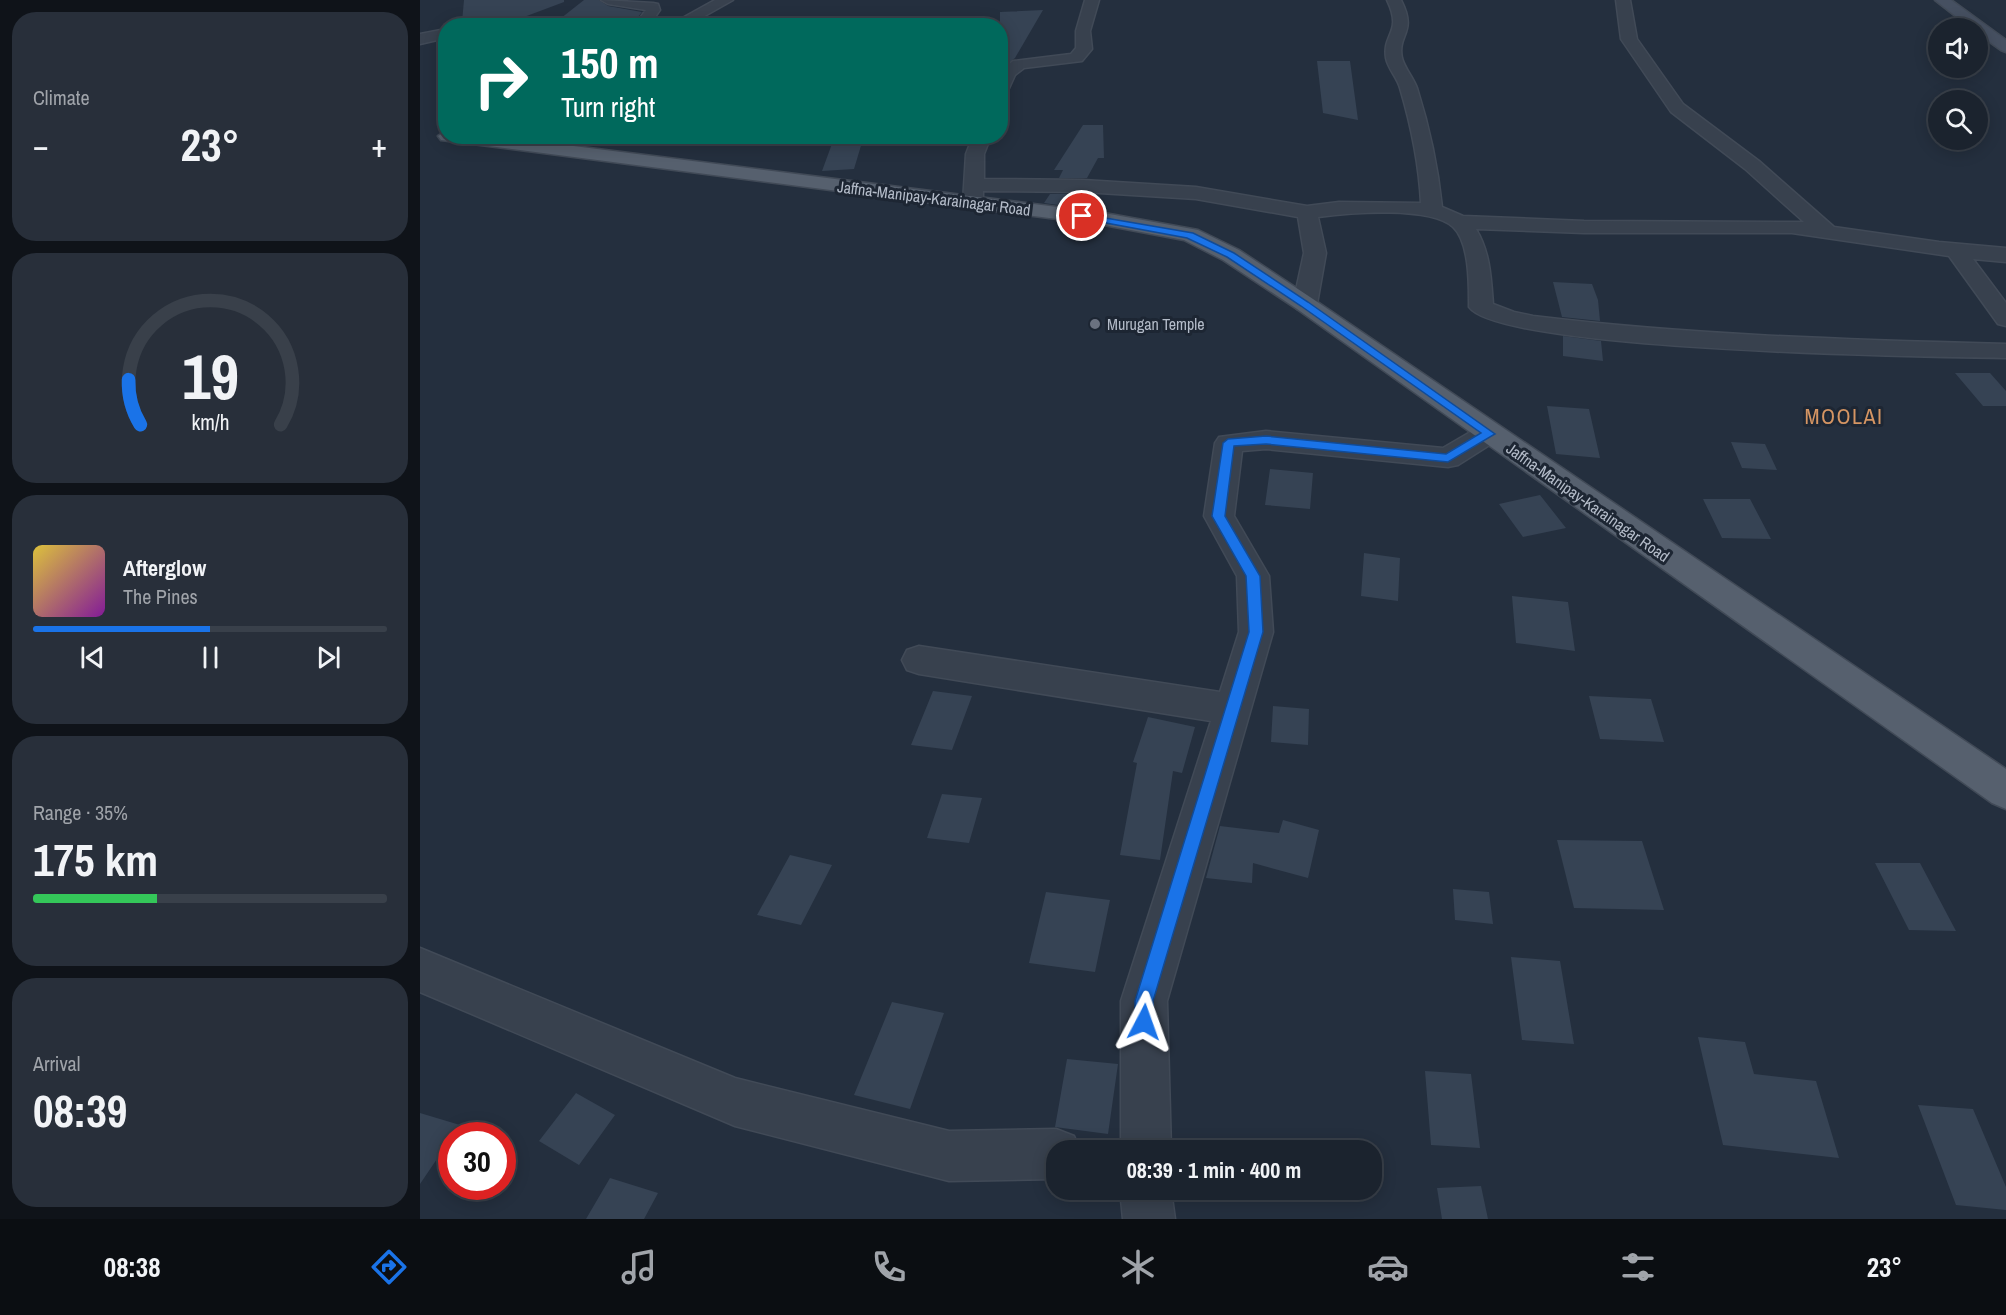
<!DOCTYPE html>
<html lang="en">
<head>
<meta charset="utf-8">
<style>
	:root { --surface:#1b232e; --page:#282f3a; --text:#f1f3f6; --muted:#a0a4aa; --line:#39404a; --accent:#1a73e8 }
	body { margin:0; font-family:"Archivo Narrow",sans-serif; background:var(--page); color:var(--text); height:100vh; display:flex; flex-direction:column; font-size:22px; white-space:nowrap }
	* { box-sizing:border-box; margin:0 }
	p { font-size:20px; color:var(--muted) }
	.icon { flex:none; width:33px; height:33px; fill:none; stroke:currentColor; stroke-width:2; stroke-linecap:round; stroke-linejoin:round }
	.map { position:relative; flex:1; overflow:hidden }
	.drawer { display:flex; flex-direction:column; gap:12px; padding:12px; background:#0f1319; width:420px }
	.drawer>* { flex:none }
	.banner { position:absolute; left:18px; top:18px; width:570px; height:126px; border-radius:24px; box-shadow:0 3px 15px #0003,0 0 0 2px var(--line); background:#00695c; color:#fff; overflow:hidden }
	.tools { position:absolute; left:1508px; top:18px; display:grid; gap:12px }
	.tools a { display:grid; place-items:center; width:60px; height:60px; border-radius:50%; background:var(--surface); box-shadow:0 3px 15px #0003,0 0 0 2px var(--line); font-size:30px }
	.speed { position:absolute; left:18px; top:1122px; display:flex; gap:12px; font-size:30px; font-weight:700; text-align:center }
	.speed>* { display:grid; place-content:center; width:78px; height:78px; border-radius:50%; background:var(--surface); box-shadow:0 3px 15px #0003,0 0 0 2px var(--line); line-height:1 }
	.speed .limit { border:9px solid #d22; background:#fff; color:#111 }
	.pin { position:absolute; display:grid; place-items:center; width:51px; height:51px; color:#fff; margin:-26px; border:3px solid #fff; border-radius:50%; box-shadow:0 2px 6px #0007 }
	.me { position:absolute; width:66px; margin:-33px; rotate:4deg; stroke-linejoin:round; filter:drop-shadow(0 0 4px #0008) }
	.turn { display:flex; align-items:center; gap:21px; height:126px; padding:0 24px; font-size:27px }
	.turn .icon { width:78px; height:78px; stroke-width:2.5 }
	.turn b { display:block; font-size:42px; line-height:51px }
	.big { font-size:45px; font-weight:700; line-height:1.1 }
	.drawer .widget { flex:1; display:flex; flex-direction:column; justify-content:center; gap:9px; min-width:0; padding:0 21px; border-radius:24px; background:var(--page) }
	.drawer .dial { align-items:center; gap:0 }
	.dial svg { height:156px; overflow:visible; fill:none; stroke:var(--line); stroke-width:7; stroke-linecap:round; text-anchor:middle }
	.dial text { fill:var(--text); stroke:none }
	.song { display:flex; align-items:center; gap:18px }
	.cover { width:72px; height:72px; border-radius:9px; background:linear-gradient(135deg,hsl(50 70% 55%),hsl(290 70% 35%)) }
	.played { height:6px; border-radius:3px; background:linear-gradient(90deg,var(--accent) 50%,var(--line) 50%) }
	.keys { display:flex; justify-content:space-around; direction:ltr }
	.heat { display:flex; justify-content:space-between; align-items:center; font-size:33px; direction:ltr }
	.charge { height:9px; border-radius:4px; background:linear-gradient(90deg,#34c759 35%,var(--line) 0) }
	.trip { position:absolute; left:626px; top:1140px; width:336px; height:60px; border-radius:24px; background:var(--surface); box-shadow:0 3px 15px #0003,0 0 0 2px var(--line); font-weight:700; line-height:60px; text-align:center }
	.menu { display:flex; height:96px; justify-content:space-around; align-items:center; background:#0b0e12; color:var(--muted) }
	.menu .icon { width:42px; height:42px }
	.menu .on { color:var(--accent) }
	.menu b { font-size:27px; color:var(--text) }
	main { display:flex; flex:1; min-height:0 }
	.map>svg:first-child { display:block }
	.building { fill:#364354 }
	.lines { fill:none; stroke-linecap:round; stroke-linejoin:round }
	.street-casing { stroke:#414a57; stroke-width:3 }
	.secondary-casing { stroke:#414a57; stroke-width:3 }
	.primary-casing { stroke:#414a57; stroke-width:3 }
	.street { fill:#38414e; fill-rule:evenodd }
	.secondary { fill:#465061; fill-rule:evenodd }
	.primary { fill:#56606e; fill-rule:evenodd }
	.route { fill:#1a73e8; stroke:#114b97; stroke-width:1.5 }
	.worship-dot { fill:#6b7280; stroke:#1d2633; stroke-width:2 }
	.labels { text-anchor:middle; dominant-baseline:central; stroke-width:6; stroke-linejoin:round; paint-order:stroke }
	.far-street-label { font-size:16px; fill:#b4bcc9; stroke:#1d2633 }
	.far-poi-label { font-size:16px; fill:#b4bcc9; stroke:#1d2633; text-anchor:start }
	.quarter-label { font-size:22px; letter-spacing:1.5px; fill:#d59563; stroke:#1d2633 }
</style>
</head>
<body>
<main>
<section class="drawer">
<div class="widget"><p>Climate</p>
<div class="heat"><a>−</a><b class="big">23°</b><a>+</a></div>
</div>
<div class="widget dial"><svg viewBox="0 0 100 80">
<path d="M14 69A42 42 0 1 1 86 69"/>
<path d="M14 69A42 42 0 0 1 8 46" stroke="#1a73e8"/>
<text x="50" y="56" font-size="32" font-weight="700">19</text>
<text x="50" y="72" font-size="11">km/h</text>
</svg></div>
<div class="widget">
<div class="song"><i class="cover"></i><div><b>Afterglow</b><p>The Pines</p></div></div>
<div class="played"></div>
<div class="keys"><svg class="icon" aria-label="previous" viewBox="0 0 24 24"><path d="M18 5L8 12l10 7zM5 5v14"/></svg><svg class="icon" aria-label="pause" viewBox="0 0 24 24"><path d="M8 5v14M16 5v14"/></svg><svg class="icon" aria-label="next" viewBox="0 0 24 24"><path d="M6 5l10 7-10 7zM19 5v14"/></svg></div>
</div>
<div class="widget"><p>Range · 35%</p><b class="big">175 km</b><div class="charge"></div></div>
<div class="widget"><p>Arrival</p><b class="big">08:39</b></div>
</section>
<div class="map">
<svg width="1586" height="1219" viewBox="0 0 1586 1219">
	<rect width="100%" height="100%" fill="#242f3e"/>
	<!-- building -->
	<path class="building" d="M 44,0 L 144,0 L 144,2 L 83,25 L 42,22 Z
		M 164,0 L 179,0 L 188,6 L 222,12 L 218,17 L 194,26 L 131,26 Z
		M 623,10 L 595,58 L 580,69 L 580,12 Z
		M 897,61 L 930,61 L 938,120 L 903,113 Z
		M 663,125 L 683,125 L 684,158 L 678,158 L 667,178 L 639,178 L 643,170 L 634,170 Z
		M 443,139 L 434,169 L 402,171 L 413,141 Z
		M 630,194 L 659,194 L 652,207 L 624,203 Z
		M 1133,282 L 1172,284 L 1178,300 L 1180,321 L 1142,317 Z
		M 1143,336 L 1181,341 L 1183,361 L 1143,356 Z
		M 1535,373 L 1570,373 L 1586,391 L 1586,406 L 1563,406 Z
		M 1127,406 L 1169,409 L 1180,458 L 1136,454 Z
		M 1311,442 L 1345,444 L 1357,470 L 1322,468 Z
		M 850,469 L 893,473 L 890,509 L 845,505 Z
		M 1120,495 L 1146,528 L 1103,537 L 1079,504 Z
		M 1283,499 L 1330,499 L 1351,539 L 1302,538 Z
		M 944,553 L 980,558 L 978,601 L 941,596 Z
		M 1092,596 L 1148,602 L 1155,651 L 1096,643 Z
		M 513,691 L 552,696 L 532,750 L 491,745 Z
		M 1169,696 L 1231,699 L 1244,742 L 1180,739 Z
		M 853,706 L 889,709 L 888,745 L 851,742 Z
		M 728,717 L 775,727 L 762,773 L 753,771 L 740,860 L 700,855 L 717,763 L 713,762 Z
		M 522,794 L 562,798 L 549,843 L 507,838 Z
		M 863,820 L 899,830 L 888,878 L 833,863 L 832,883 L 786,878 L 800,826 L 859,833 Z
		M 1137,840 L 1222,841 L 1244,910 L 1154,908 Z
		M 370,855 L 412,865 L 381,925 L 337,915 Z
		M 1455,863 L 1500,863 L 1536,931 L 1489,930 Z
		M 1033,889 L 1069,892 L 1073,924 L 1035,920 Z
		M 626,892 L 690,900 L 675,972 L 609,963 Z
		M 1091,957 L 1140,961 L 1154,1044 L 1102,1040 Z
		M 472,1002 L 524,1013 L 490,1109 L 434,1095 Z
		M 1278,1037 L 1325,1042 L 1334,1074 L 1396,1081 L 1419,1158 L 1303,1145 Z
		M 647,1059 L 698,1064 L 688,1134 L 635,1127 Z
		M 1005,1071 L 1051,1074 L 1060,1148 L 1011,1145 Z
		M 156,1093 L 195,1115 L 159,1165 L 119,1141 Z
		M 1498,1105 L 1553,1109 L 1586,1187 L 1586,1210 L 1536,1205 Z
		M 0,1113 L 40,1125 L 0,1184 Z
		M 190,1178 L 238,1193 L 224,1219 L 166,1219 Z
		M 1061,1186 L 1068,1219 L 1022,1219 L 1017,1188 Z"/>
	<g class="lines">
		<defs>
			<path id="street" d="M 181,0 L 233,3 L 238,4 L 240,10 L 229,26 L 214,26 L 226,10 L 188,4 Z
				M 295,0 L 313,0 L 267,26 L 248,26 Z
				M 665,0 L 679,0 L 670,31 L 672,49 L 662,61 L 604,68 L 595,75 L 586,95 L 580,96 L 580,72 L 593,61 L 651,54 L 656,48 L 656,31 Z
				M 967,0 L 981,0 C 998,33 977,34 982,58 C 985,69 993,77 997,88 C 1009,126 1018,167 1022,207 L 1043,216 L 1164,221 L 1384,222 L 1325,169 L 1251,112 L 1201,39 L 1196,0 L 1210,0 L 1217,39 L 1263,104 L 1339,161 L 1414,227 L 1519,242 L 1586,248 L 1586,262 L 1553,259 L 1586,303 L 1586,326 L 1578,324 L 1529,256 L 1372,233 L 1164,233 L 1056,229 C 1070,252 1071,277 1073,304 L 1094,312 L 1113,316 C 1270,335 1428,340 1586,344 L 1586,358 C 1513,357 1080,351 1049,307 C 1049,286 1050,243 1033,227 C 1010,206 929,213 898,217 L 906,253 L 897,304 L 893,309 L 885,311 L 877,309 L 873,304 L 884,253 L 878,217 L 776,199 L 663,192 L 563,191 L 563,202 L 560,206 L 546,206 L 543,202 L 546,154 L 553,136 L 571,136 L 564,154 L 564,179 L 663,180 L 776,187 L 887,206 L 919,202 L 1001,203 C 999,164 991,125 980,88 C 977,77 968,69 966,58 C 962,33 983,33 967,0 Z
				M 26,29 L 26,38 L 0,44 L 0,34 Z
				M 1069,424 L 1079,427 L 1083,433 L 1079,439 L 1038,465 L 1028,467 L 846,449 L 822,451 L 814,516 L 849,576 L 853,632 L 747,1001 L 751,1150 L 701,1150 L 701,1001 L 791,721 L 499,674 L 487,670 L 482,660 L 487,650 L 499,646 L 800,692 L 819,632 L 817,576 L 784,516 L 795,443 L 799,437 L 846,431 L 1023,448 L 1059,427 Z
				M 0,948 L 315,1078 L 529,1131 L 636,1129 L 654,1136 L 660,1150 L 636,1150 L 636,1179 L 529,1181 L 315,1126 L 0,992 Z
				M 700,1190 L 751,1190 L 755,1219 L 703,1219 Z"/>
			<path id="secondary" d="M 1515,0 L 1531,0 L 1586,40 L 1586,52 L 1581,50 L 1557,33 L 1557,28 L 1551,28 Z"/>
			<path id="primary" d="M 26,131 L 26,136 L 75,136 L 684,213 L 778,230 L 819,250 L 893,299 L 1586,769 L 1586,809 L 1572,803 L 877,309 L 803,260 L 764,240 L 684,225 L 21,140 L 18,136 Z"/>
		</defs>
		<!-- street casing -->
		<use href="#street" class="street-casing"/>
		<!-- secondary casing -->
		<use href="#secondary" class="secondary-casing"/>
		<!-- primary casing -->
		<use href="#primary" class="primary-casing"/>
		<!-- street -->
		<use href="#street" class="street"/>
		<!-- secondary -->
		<use href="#secondary" class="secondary"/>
		<!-- primary -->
		<use href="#primary" class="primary"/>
	</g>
	<!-- route -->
	<path class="route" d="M 662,214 L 773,233 L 814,253 L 888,302 L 1075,434 L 1028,462 L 846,444 L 814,446 L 805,516 L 840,576 L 843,632 L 733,1001 L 734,1022 L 731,1029 L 724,1032 L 717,1029 L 715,1022 L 715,1001 L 829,632 L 826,576 L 792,516 L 803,443 L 808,439 L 846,436 L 1026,454 L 1061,433 L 881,306 L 807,257 L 767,238 L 659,218 L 658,216 Z"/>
	<!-- markers -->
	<circle class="worship-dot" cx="675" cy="324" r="6"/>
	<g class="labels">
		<!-- far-street labels -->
		<g class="far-street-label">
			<text transform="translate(514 198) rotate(7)">Jaffna-Manipay-Karainagar Road</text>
			<text transform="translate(1168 502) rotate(35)">Jaffna-Manipay-Karainagar Road</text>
		</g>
		<!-- far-poi labels -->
		<g class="far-poi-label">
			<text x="687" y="324">Murugan Temple</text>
		</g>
		<!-- quarter labels -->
		<g class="quarter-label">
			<text x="1424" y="416">MOOLAI</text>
		</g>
	</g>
</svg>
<div class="tools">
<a><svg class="icon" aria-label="sound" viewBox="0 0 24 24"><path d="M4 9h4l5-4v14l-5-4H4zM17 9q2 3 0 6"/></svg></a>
<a><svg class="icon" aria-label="search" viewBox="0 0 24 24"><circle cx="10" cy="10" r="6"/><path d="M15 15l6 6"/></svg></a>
</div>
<div class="speed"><div class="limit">30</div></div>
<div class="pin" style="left:662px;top:216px;background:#d93025"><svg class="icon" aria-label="arrive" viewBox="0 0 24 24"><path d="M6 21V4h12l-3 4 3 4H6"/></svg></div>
<svg class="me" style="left:724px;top:1022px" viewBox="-20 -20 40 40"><path d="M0-17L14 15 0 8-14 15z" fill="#1a73e8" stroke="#fff" stroke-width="4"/></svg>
<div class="trip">08:39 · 1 min · 400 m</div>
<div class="banner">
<div class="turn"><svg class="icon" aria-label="right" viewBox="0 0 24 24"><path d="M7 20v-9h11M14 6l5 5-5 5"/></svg><div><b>150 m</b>Turn right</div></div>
</div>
</div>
</main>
<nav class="menu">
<b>08:38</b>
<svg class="icon on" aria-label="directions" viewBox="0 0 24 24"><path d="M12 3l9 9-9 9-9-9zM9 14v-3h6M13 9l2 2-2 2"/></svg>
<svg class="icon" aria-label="music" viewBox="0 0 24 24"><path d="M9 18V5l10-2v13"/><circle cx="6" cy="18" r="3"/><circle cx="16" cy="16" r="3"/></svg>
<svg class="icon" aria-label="phone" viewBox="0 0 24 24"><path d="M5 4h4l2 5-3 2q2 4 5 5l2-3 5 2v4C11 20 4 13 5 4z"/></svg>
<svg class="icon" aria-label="climate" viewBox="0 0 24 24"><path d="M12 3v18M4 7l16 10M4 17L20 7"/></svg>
<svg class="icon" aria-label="car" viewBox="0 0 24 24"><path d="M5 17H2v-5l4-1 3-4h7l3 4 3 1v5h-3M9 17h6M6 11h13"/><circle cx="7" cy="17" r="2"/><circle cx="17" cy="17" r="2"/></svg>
<svg class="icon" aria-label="filters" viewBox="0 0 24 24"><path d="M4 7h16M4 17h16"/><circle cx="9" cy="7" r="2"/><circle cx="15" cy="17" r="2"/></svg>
<b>23°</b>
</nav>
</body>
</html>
